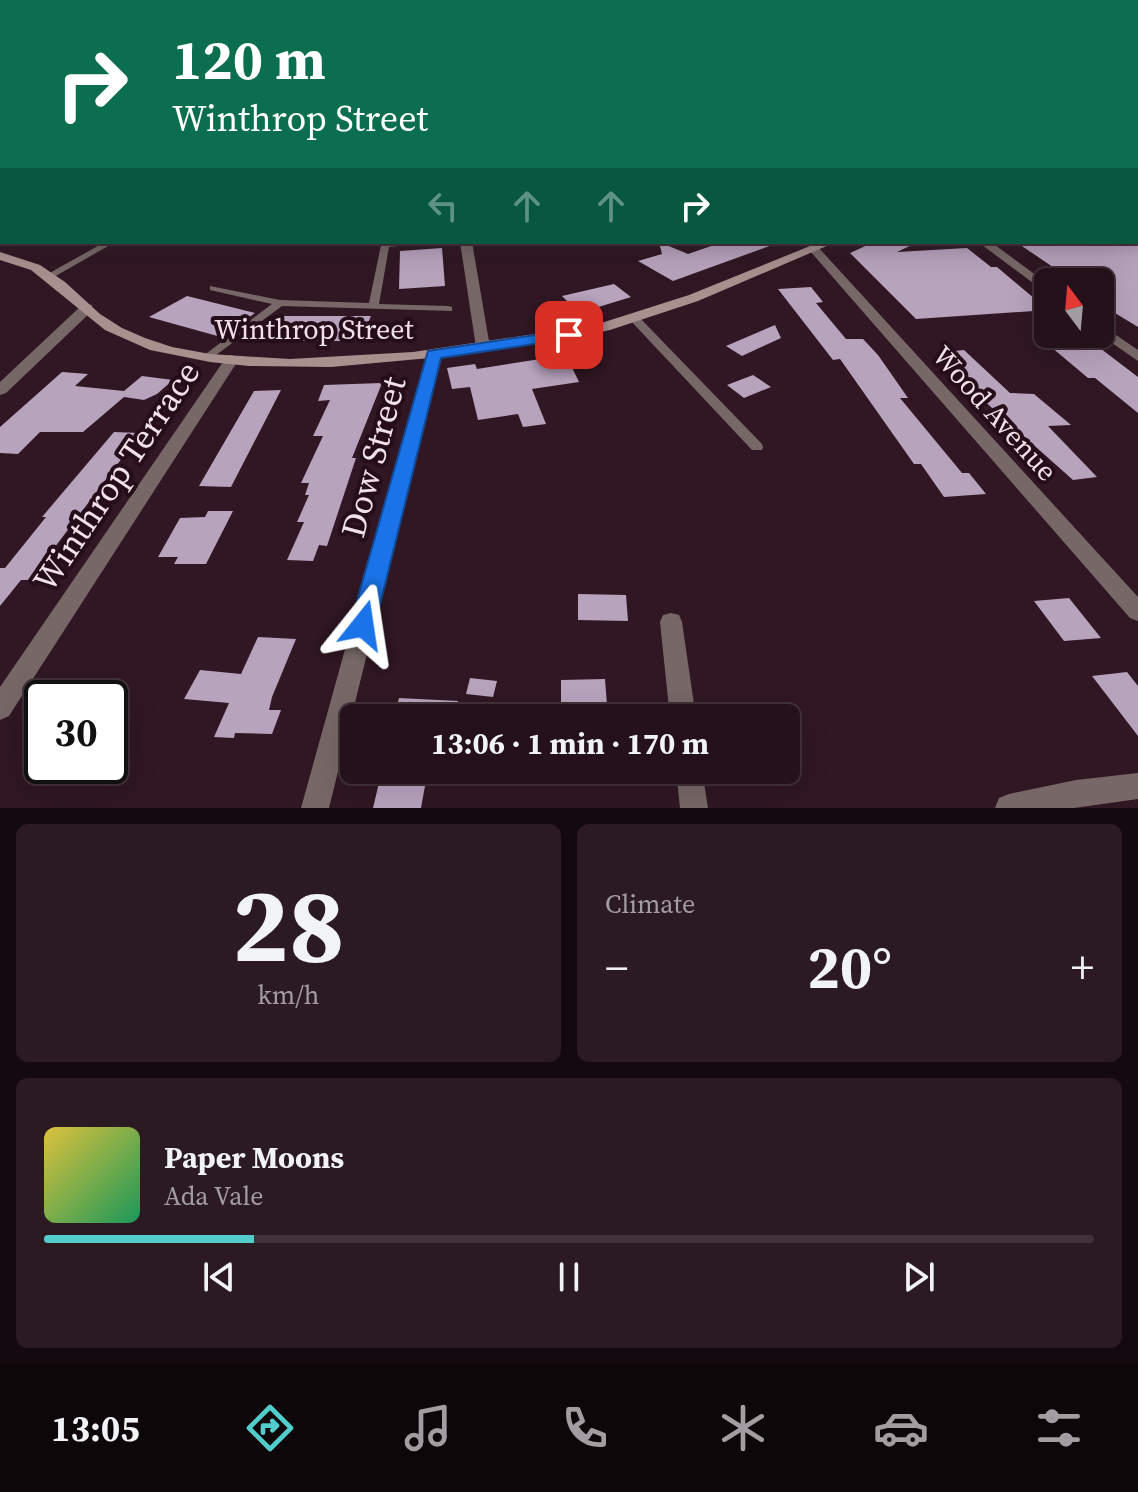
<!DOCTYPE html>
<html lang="en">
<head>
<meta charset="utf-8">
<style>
	:root { --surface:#24111a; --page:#2c1a23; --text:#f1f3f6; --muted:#a39da2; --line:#413139; --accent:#52cdcc }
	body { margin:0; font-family:"Source Serif 4",serif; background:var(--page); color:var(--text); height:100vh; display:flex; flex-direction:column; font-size:30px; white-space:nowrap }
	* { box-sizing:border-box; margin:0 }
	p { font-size:26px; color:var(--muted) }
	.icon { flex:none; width:44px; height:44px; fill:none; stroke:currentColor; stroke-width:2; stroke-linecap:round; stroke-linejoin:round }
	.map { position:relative; height:808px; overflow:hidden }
	.drawer { display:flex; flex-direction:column; gap:16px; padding:16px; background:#14090e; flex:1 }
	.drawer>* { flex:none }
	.hud { position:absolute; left:0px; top:0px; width:1138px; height:244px; box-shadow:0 8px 32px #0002,0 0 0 2px var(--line); background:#0b6e4f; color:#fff; overflow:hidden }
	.needle { width:52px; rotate:344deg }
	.controls { position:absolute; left:1034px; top:268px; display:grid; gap:16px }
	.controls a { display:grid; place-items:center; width:80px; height:80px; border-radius:12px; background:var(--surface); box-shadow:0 8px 32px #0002,0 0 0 2px var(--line); font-size:40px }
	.speed { position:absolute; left:24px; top:680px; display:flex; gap:16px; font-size:40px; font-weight:700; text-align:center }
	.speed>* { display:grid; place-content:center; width:104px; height:104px; border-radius:50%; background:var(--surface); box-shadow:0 8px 32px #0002,0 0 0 2px var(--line); line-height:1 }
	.speed .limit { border:4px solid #111; border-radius:12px; background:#fff; color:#111 }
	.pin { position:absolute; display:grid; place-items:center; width:68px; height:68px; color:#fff; margin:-34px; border-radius:16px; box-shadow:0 4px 12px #0006 }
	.me { position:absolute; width:88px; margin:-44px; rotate:15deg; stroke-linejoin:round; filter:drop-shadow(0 0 6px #0008) }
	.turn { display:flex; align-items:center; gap:28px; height:168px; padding:0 40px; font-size:36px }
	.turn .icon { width:104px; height:104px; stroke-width:2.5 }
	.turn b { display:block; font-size:56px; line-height:68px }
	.lanes { display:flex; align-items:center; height:76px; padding:0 40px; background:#0003; justify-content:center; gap:40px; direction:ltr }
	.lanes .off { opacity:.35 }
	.big { font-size:60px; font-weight:700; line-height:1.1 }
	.drawer .card { flex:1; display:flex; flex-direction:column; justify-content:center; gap:12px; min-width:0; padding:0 28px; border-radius:12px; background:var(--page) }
	.drawer .dial { align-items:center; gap:0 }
	.dial b { font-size:104px; line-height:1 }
	.song { display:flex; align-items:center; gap:24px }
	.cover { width:96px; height:96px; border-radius:12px; background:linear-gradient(135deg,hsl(50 70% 55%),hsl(150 70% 35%)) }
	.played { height:8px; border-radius:4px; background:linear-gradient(90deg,var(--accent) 20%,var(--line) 20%) }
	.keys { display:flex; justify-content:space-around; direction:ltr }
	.heat { display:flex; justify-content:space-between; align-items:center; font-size:44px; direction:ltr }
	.drawer .tiles { flex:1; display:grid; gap:16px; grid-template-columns:1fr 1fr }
	.card:last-child { grid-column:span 2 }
	.trip { position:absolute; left:340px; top:704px; width:460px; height:80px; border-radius:12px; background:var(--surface); box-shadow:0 8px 32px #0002,0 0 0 2px var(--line); font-weight:700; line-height:80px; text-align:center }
	.tabs { display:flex; height:128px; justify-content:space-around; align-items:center; background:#0e070a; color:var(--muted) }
	.tabs .icon { width:56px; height:56px }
	.tabs .active { color:var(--accent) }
	.tabs b { font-size:36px; color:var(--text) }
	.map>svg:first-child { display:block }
	.building { fill:#b8a3bd }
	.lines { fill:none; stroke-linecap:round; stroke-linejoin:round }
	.path { stroke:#6b545f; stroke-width:2; stroke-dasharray:4 4; stroke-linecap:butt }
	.lane { fill:#776867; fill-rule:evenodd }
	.street { fill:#776867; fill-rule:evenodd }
	.secondary { fill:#a8908f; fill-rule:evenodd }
	.route { fill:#1a73e8; stroke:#114b97; stroke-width:2 }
	.labels { text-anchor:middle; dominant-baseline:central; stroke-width:8; stroke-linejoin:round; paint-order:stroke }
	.street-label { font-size:28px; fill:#f2e1e8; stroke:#250e1a }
	.near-street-label { font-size:34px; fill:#f2e1e8; stroke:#250e1a }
</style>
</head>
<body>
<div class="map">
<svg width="1138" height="808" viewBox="0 0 1138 808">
	<rect width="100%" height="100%" fill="#301723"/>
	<!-- building -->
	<path class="building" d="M 659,242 L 688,254 L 723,242 L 775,244 L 673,281 L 638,261 L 662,254 Z
		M 874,242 L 918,242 L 897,252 L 967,248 L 991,267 L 997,267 L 1048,310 L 916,319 L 850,253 Z
		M 1016,242 L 1138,242 L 1138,327 L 1100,304 L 1100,282 L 1075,282 Z
		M 442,248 L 445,286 L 399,289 L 400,251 Z
		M 614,284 L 631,297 L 579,313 L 562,296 Z
		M 811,287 L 823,302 L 816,303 L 846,339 L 863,339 L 878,355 L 908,398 L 900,398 L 962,473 L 969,473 L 986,494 L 944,497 L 921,464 L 914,464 L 840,359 L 833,360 L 778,289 Z
		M 187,296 L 255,313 L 221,337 L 149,317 Z
		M 277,316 L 371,316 L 360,341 L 262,341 Z
		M 775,325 L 781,338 L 742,356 L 726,346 Z
		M 1088,339 L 1138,377 L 1138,413 L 1095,378 L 1088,378 L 1044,341 Z
		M 964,350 L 1010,393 L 1034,394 L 1071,425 L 1048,426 L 1097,477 L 1073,480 L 982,399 L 986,398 L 961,374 L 966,373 L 943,352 Z
		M 566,355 L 579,382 L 532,389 L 546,424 L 523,427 L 518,414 L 478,420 L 470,387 L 452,389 L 447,368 L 475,364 L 477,369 Z
		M 62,372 L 88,374 L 75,386 L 124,391 L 142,376 L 173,380 L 157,394 L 144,400 L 124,397 L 83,432 L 40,432 L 18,454 L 0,453 L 0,427 Z
		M 753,375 L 771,387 L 744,398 L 727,385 Z
		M 382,383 L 352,458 L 356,458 L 327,546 L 319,545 L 313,561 L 287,560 L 304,522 L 297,522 L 309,495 L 305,495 L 309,483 L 301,483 L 323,436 L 313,436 L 330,400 L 318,401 L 324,385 Z
		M 281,390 L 231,487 L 199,486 L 254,391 Z
		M 114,432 L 141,433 L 30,580 L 21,580 L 0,606 L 0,568 L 5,568 L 46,517 L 42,517 Z
		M 208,511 L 233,511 L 206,564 L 174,564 L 178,557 L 158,557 L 180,518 L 205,517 Z
		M 578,594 L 626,595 L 628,621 L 578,620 Z
		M 1069,598 L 1101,638 L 1064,641 L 1034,601 Z
		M 258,637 L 296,639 L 272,697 L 269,710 L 281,710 L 272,734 L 235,733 L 234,738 L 214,737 L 229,703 L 184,699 L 200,670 L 241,674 Z
		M 1127,672 L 1138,686 L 1138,736 L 1092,676 Z
		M 470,678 L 497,681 L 493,697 L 466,694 Z
		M 605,679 L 608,718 L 561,718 L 561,680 Z
		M 399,698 L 458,701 L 455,718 L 394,718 Z
		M 382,770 L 426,770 L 445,771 L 443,786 L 425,786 L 421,808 L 373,808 Z"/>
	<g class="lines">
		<!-- path -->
		<path class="path" d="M 1136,180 L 1138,183"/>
		<!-- lane -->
		<path class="lane" d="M 1136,199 L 1138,199 L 1138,204 L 1136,204 Z
			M 1136,217 L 1138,217 L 1138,221 L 1136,221 Z
			M 105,242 L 115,242 L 54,277 L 48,277 L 46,275 Z
			M 388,242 L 412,242 L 408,245 L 389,247 L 379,304 L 448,306 L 452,307 L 452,311 L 282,306 L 212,358 L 208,359 L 203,356 L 272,304 L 210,290 L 210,286 L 280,300 L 369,303 L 381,245 Z
			M 634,315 L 638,316 L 762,444 L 763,447 L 762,450 L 752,450 L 630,320 L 630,316 Z"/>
		<!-- street -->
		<path class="street" d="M 1136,229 L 1138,229 L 1138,236 L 1136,236 Z
			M 0,237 L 2,237 L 2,242 L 6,242 L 0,244 Z
			M 460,242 L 472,242 L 490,347 L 483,351 L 476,347 Z
			M 978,242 L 991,242 L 1048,284 L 1048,294 Z
			M 814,246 L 818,247 L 1138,597 L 1138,621 L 1130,618 L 810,251 L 808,249 Z
			M 87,304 L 92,305 L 92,311 L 6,393 L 0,395 L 0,382 L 82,305 Z
			M 1100,324 L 1138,350 L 1138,361 L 1099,334 Z
			M 434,350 L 441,354 L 329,808 L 301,808 L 427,354 Z
			M 232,355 L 239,359 L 9,716 L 0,720 L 0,687 L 227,356 Z
			M 671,613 L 679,615 L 682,622 L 696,718 L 670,718 L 660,622 L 663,615 Z
			M 676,770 L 702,770 L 708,808 L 680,808 Z
			M 1138,773 L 1138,799 L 1074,808 L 995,808 L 999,798 L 1009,794 L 1076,780 Z"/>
		<!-- secondary -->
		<path class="secondary" d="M 820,242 L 836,242 L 698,301 L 610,330 L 550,342 L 452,356 L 331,367 L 249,366 L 210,362 L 150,350 L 105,330 L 31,270 L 0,260 L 0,252 L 40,265 L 65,282 L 100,314 L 122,328 L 145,338 L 172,347 L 210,354 L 290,359 L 413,352 L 595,325 L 689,295 Z"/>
	</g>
	<!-- sky -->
	<linearGradient id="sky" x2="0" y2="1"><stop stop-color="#1a0d13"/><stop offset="0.56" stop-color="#483c50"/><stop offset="1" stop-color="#483c50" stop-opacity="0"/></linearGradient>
	<rect width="1138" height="259" fill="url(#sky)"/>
	<!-- route -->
	<path class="route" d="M 569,330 L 577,335 L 574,338 L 441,358 L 375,625 L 372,632 L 363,635 L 354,632 L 350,625 L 428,351 Z"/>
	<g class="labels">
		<!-- street labels -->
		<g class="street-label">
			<text x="314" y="329">Winthrop Street</text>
			<text transform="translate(995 413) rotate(48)">Wood Avenue</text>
		</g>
		<!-- near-street labels -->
		<g class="near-street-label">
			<text transform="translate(373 457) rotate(-75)">Dow Street</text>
			<text transform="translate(116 476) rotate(-56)">Winthrop Terrace</text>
		</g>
	</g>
</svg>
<div class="controls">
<a><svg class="needle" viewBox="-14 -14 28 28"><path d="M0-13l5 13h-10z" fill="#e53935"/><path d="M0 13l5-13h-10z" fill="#a39da2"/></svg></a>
</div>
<div class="speed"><div class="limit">30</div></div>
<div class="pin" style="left:569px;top:335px;background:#d93025"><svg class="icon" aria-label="arrive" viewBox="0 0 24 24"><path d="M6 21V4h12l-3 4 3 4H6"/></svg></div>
<svg class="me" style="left:363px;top:625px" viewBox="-20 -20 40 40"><path d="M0-17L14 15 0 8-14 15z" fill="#1a73e8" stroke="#fff" stroke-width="4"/></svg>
<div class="trip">13:06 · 1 min · 170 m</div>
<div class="hud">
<div class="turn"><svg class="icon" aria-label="right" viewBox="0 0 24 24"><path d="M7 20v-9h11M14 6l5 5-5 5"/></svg><div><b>120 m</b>Winthrop Street</div></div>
<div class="lanes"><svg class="icon off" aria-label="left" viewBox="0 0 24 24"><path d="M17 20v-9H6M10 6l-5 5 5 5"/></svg><svg class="icon off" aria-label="ahead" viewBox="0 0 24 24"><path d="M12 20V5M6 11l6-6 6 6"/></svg><svg class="icon off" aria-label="ahead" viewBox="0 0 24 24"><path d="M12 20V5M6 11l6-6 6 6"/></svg><svg class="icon" aria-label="right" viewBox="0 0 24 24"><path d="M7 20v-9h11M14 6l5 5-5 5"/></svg></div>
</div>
</div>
<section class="drawer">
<div class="tiles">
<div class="card dial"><b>28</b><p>km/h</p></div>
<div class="card"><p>Climate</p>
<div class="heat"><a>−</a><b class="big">20°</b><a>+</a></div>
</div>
<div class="card">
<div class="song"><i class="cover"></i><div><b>Paper Moons</b><p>Ada Vale</p></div></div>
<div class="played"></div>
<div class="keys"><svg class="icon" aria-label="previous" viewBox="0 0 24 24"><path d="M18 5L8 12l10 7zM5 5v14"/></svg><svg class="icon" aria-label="pause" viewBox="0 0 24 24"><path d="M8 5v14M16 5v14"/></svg><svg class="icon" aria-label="next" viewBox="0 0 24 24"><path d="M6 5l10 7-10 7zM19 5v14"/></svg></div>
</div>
</div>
</section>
<nav class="tabs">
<b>13:05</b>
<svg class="icon active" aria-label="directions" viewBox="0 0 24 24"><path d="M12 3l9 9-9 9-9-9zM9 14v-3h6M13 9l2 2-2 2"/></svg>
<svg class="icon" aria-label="music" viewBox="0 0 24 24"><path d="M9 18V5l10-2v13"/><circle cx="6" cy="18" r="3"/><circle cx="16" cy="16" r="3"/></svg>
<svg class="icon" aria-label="phone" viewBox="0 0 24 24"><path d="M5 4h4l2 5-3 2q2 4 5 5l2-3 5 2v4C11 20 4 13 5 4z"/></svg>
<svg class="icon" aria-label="climate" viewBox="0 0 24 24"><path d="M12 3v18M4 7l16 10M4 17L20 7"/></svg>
<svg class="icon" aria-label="car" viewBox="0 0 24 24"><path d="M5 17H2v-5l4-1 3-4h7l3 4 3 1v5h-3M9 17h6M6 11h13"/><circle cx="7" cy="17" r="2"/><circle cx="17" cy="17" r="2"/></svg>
<svg class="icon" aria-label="filters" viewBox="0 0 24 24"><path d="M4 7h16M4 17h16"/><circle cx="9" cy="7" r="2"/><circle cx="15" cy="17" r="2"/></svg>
</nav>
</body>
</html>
